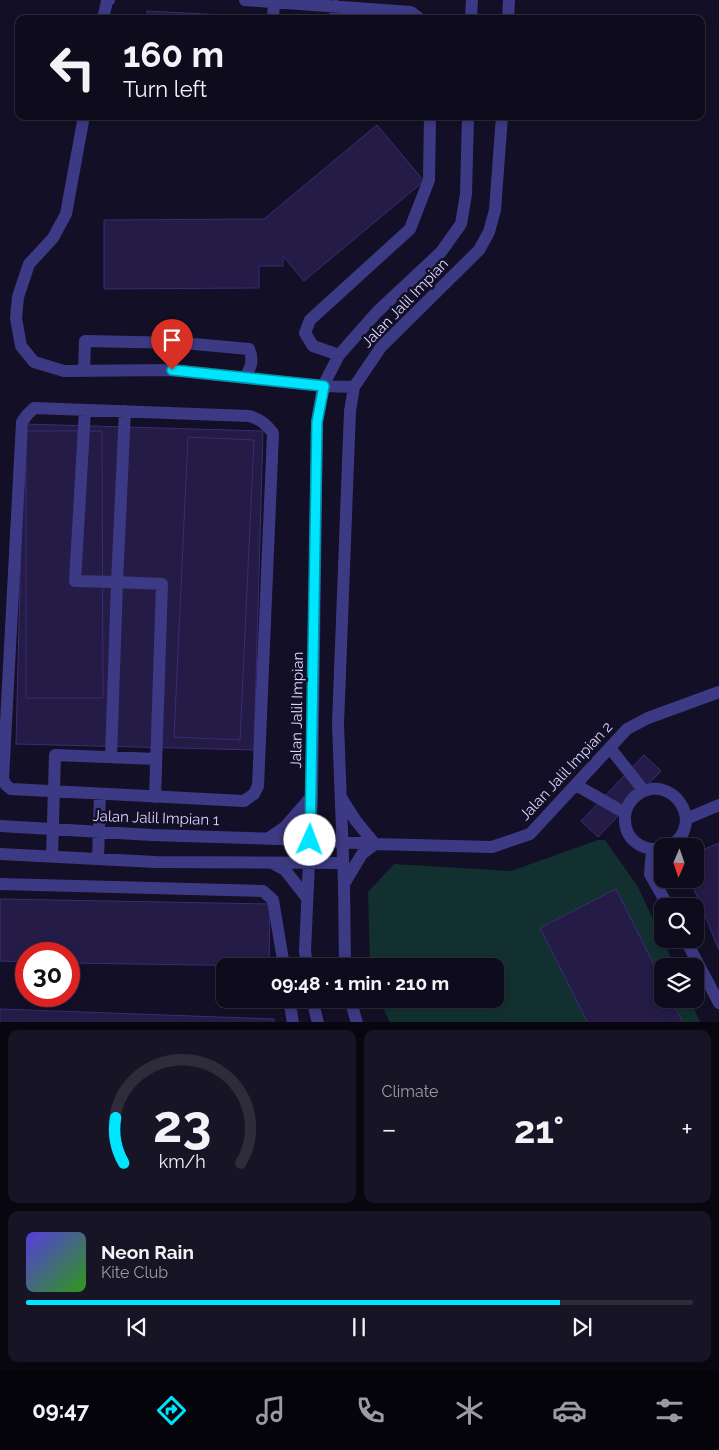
<!DOCTYPE html>
<html lang="en">
<head>
<meta charset="utf-8">
<style>
	:root { --surface:#0e0b1c; --page:#171425; --text:#f1f3f6; --muted:#9b9ba3; --line:#2e2b3b; --accent:#00e5ff }
	body { margin:0; font-family:Raleway,sans-serif; background:var(--page); color:var(--text); height:100vh; display:flex; flex-direction:column; font-size:19px; white-space:nowrap }
	* { box-sizing:border-box; margin:0 }
	p { font-size:16px; color:var(--muted) }
	.icon { flex:none; width:28px; height:28px; fill:none; stroke:currentColor; stroke-width:2; stroke-linecap:round; stroke-linejoin:round }
	.map { position:relative; height:1022px; overflow:hidden }
	.sheet { display:flex; flex-direction:column; gap:8px; padding:8px; background:#08060f; flex:1 }
	.sheet>* { flex:none }
	.guide { position:absolute; left:15px; top:15px; width:690px; height:105px; border-radius:10px; box-shadow:0 2px 8px #0003,0 0 0 1px var(--line); background:#0e0b1c; color:var(--text); overflow:hidden }
	.needle { width:32px; rotate:182deg }
	.buttons { position:absolute; left:654px; top:838px; display:grid; gap:10px }
	.buttons a { display:grid; place-items:center; width:50px; height:50px; border-radius:10px; background:var(--surface); box-shadow:0 2px 8px #0003,0 0 0 1px var(--line); font-size:25px }
	.speed { position:absolute; left:15px; top:942px; display:flex; gap:10px; font-size:25px; font-weight:700; text-align:center }
	.speed>* { display:grid; place-content:center; width:65px; height:65px; border-radius:50%; background:var(--surface); box-shadow:0 2px 8px #0003,0 0 0 1px var(--line); line-height:1 }
	.speed .limit { border:8px solid #d22; background:#fff; color:#111 }
	.pin { position:absolute; display:grid; place-items:center; width:42px; height:42px; color:#fff; margin:-51px -21px; border-radius:50% 50% 50% 0; rotate:-45deg; box-shadow:0 0 5px #0007 }
	.pin .icon { rotate:45deg }
	.me { position:absolute; width:55px; margin:-28px; rotate:2deg; stroke-linejoin:round; filter:drop-shadow(0 0 4px #0008) }
	.turn { display:flex; align-items:center; gap:18px; height:105px; padding:0 25px; font-size:22px }
	.turn .icon { width:65px; height:65px; stroke-width:2.5 }
	.turn b { display:block; font-size:35px; line-height:42px }
	.big { font-size:38px; font-weight:700; line-height:1.1 }
	.sheet .tile { flex:1; display:flex; flex-direction:column; justify-content:center; gap:8px; min-width:0; padding:0 18px; border-radius:10px; background:var(--page) }
	.sheet .dial { align-items:center; gap:0 }
	.dial svg { height:130px; overflow:visible; fill:none; stroke:var(--line); stroke-width:7; stroke-linecap:round; text-anchor:middle }
	.dial text { fill:var(--text); stroke:none }
	.song { display:flex; align-items:center; gap:15px }
	.cover { width:60px; height:60px; border-radius:8px; background:linear-gradient(135deg,hsl(250 70% 55%),hsl(110 70% 35%)) }
	.played { height:5px; border-radius:2px; background:linear-gradient(90deg,var(--accent) 80%,var(--line) 80%) }
	.keys { display:flex; justify-content:space-around; direction:ltr }
	.heat { display:flex; justify-content:space-between; align-items:center; font-size:28px; direction:ltr }
	.sheet .tiles { flex:1; display:grid; gap:8px; grid-template-columns:1fr 1fr }
	.tile:last-child { grid-column:span 2 }
	.trip { position:absolute; left:216px; top:958px; width:288px; height:50px; border-radius:10px; background:var(--surface); box-shadow:0 2px 8px #0003,0 0 0 1px var(--line); font-weight:700; line-height:50px; text-align:center }
	.menu { display:flex; height:80px; justify-content:space-around; align-items:center; background:#06040b; color:var(--muted) }
	.menu .icon { width:35px; height:35px }
	.menu .current { color:var(--accent) }
	.menu b { font-size:22px; color:var(--text) }
	.map>svg:first-child { display:block }
	.green { fill:#12302f }
	.building { fill:#241b47; stroke:#3b2d73 }
	.lines { fill:none; stroke-linecap:round; stroke-linejoin:round }
	.minor { stroke:#3d3a85; stroke-width:12 }
	.route-casing { stroke:#0095a6; stroke-width:12 }
	.route { stroke:#00e5ff; stroke-width:9 }
	.labels { text-anchor:middle; dominant-baseline:central; stroke-width:5; stroke-linejoin:round; paint-order:stroke }
	.street-label { font-size:15px; fill:#d9d4ff; stroke:#130f26 }
</style>
</head>
<body>
<div class="map">
<svg width="719" height="1023" viewBox="0 0 719 1023">
	<rect width="100%" height="100%" fill="#130f26"/>
	<!-- green -->
	<path class="green" d="M 598,840 L 605,840 L 638,887 L 675,966 L 662,966 L 662,999 L 690,999 L 700,1022 L 390,1022 L 378,999 L 495,999 L 495,966 L 370,966 L 368,892 L 394,864 L 511,871 Z"/>
	<!-- building -->
	<path class="building" d="M 147,11 L 299,19 L 147,19 Z
		M 377,125 L 424,181 L 304,281 L 283,256 L 283,266 L 259,266 L 259,288 L 104,289 L 104,220 L 264,219 Z
		M 24,424 L 263,431 L 254,750 L 16,744 Z
		M 26,431 L 102,431 L 103,698 L 26,698 Z
		M 188,437 L 254,440 L 240,740 L 174,737 Z
		M 644,755 L 661,771 L 598,837 L 581,821 Z
		M 719,843 L 719,950 L 690,879 L 695,879 L 695,853 Z
		M 616,889 L 662,981 L 662,999 L 671,999 L 683,1023 L 588,1023 L 540,928 Z
		M 0,899 L 270,904 L 269,966 L 69,963 L 69,954 L 26,954 L 26,962 L 0,961 Z
		M 0,1009 L 274,1019 L 274,1023 L 0,1023 Z"/>
	<g class="lines">
		<!-- minor -->
		<path class="minor" d="M 245,0 L 411,12 L 420,19
			M 103,19 L 107,1 L 109,0
			M 273,19 L 274,2
			M 335,19 L 336,6
			M 471,19 L 472,0
			M 508,19 L 509,0
			M 84,116 L 66,214 L 53,238 L 29,264 L 18,297 L 16,318 L 21,346 L 34,362 L 64,371 L 172,370 L 323,386 L 354,387
			M 339,355 L 313,346 L 305,333 L 310,320 L 410,229 L 429,180 L 430,116
			M 84,371 L 85,341 L 183,343 L 249,349 C 254,360 251,367 245,378
			M 34,408 L 249,416 C 260,419 266,424 273,433 L 258,786 L 254,794 L 244,801 L 11,789 L 6,785 L 3,779 L 22,422 L 27,415 Z
			M 85,410 L 75,581 L 117,582 L 125,411
			M 610,748 L 644,791
			M 111,757 L 117,582 L 162,584 L 155,797
			M 576,785 L 625,813
			M 342,799 L 356,821 L 375,844 L 362,854 L 344,884
			M 686,819 L 719,805
			M 0,826 L 152,835 L 310,840 L 375,844 L 492,847 L 530,834 L 627,729 L 648,718 L 719,692
			M 269,838 L 285,827 L 312,796
			M 662,849 C 642,851 624,840 625,817 C 625,809 630,800 637,795 C 672,771 707,824 670,846
			M 652,850 L 650,874 L 668,906
			M 0,854 L 156,862 L 343,863
			M 52,856 L 55,755 L 156,759
			M 98,859 L 100,794
			M 272,863 L 285,870 L 307,898
			M 0,884 L 263,891 L 273,900 L 284,966
			M 685,939 L 719,1003
			M 307,966 L 305,951 L 312,796 L 317,422 L 323,386 L 339,355 L 377,312 L 441,252 L 461,224 L 466,194 L 468,116
			M 345,966 L 344,884 L 338,724 L 350,411 L 354,387 L 381,347 L 479,250 L 489,232 L 495,210 L 502,116
			M 289,999 L 293,1023
			M 312,999 L 318,1023
			M 350,999 L 357,1023"/>
	</g>
	<g class="lines">
		<defs>
			<path id="route" d="M 172,370 L 324,386 L 317,422 L 310,840"/>
		</defs>
		<!-- route casing -->
		<use href="#route" class="route-casing"/>
		<!-- route -->
		<use href="#route" class="route"/>
	</g>
	<g class="labels">
		<!-- street labels -->
		<g class="street-label">
			<text transform="translate(405 303) rotate(-46)">Jalan Jalil Impian</text>
			<text transform="translate(297 710) rotate(-89)">Jalan Jalil Impian</text>
			<text transform="translate(566 771) rotate(-47)">Jalan Jalil Impian 2</text>
			<text transform="translate(156 818) rotate(2)">Jalan Jalil Impian 1</text>
		</g>
	</g>
</svg>
<div class="buttons">
<a><svg class="needle" viewBox="-14 -14 28 28"><path d="M0-13l5 13h-10z" fill="#e53935"/><path d="M0 13l5-13h-10z" fill="#9b9ba3"/></svg></a>
<a><svg class="icon" aria-label="search" viewBox="0 0 24 24"><circle cx="10" cy="10" r="6"/><path d="M15 15l6 6"/></svg></a>
<a><svg class="icon" aria-label="layers" viewBox="0 0 24 24"><path d="M12 4l9 5-9 5-9-5zM3 14l9 5 9-5"/></svg></a>
</div>
<div class="speed"><div class="limit">30</div></div>
<div class="pin" style="left:172px;top:370px;background:#d93025"><svg class="icon" aria-label="arrive" viewBox="0 0 24 24"><path d="M6 21V4h12l-3 4 3 4H6"/></svg></div>
<svg class="me" style="left:310px;top:840px" viewBox="-20 -20 40 40"><circle r="19" fill="#fff"/><path d="M0-13L10 11 0 6-10 11z" fill="#00e5ff"/></svg>
<div class="trip">09:48 · 1 min · 210 m</div>
<div class="guide">
<div class="turn"><svg class="icon" aria-label="left" viewBox="0 0 24 24"><path d="M17 20v-9H6M10 6l-5 5 5 5"/></svg><div><b>160 m</b>Turn left</div></div>
</div>
</div>
<section class="sheet">
<div class="tiles">
<div class="tile dial"><svg viewBox="0 0 100 80">
<path d="M14 69A42 42 0 1 1 86 69"/>
<path d="M14 69A42 42 0 0 1 9 41" stroke="#00e5ff"/>
<text x="50" y="56" font-size="32" font-weight="700">23</text>
<text x="50" y="72" font-size="11">km/h</text>
</svg></div>
<div class="tile"><p>Climate</p>
<div class="heat"><a>−</a><b class="big">21°</b><a>+</a></div>
</div>
<div class="tile">
<div class="song"><i class="cover"></i><div><b>Neon Rain</b><p>Kite Club</p></div></div>
<div class="played"></div>
<div class="keys"><svg class="icon" aria-label="previous" viewBox="0 0 24 24"><path d="M18 5L8 12l10 7zM5 5v14"/></svg><svg class="icon" aria-label="pause" viewBox="0 0 24 24"><path d="M8 5v14M16 5v14"/></svg><svg class="icon" aria-label="next" viewBox="0 0 24 24"><path d="M6 5l10 7-10 7zM19 5v14"/></svg></div>
</div>
</div>
</section>
<nav class="menu">
<b>09:47</b>
<svg class="icon current" aria-label="directions" viewBox="0 0 24 24"><path d="M12 3l9 9-9 9-9-9zM9 14v-3h6M13 9l2 2-2 2"/></svg>
<svg class="icon" aria-label="music" viewBox="0 0 24 24"><path d="M9 18V5l10-2v13"/><circle cx="6" cy="18" r="3"/><circle cx="16" cy="16" r="3"/></svg>
<svg class="icon" aria-label="phone" viewBox="0 0 24 24"><path d="M5 4h4l2 5-3 2q2 4 5 5l2-3 5 2v4C11 20 4 13 5 4z"/></svg>
<svg class="icon" aria-label="climate" viewBox="0 0 24 24"><path d="M12 3v18M4 7l16 10M4 17L20 7"/></svg>
<svg class="icon" aria-label="car" viewBox="0 0 24 24"><path d="M5 17H2v-5l4-1 3-4h7l3 4 3 1v5h-3M9 17h6M6 11h13"/><circle cx="7" cy="17" r="2"/><circle cx="17" cy="17" r="2"/></svg>
<svg class="icon" aria-label="filters" viewBox="0 0 24 24"><path d="M4 7h16M4 17h16"/><circle cx="9" cy="7" r="2"/><circle cx="15" cy="17" r="2"/></svg>
</nav>
</body>
</html>
